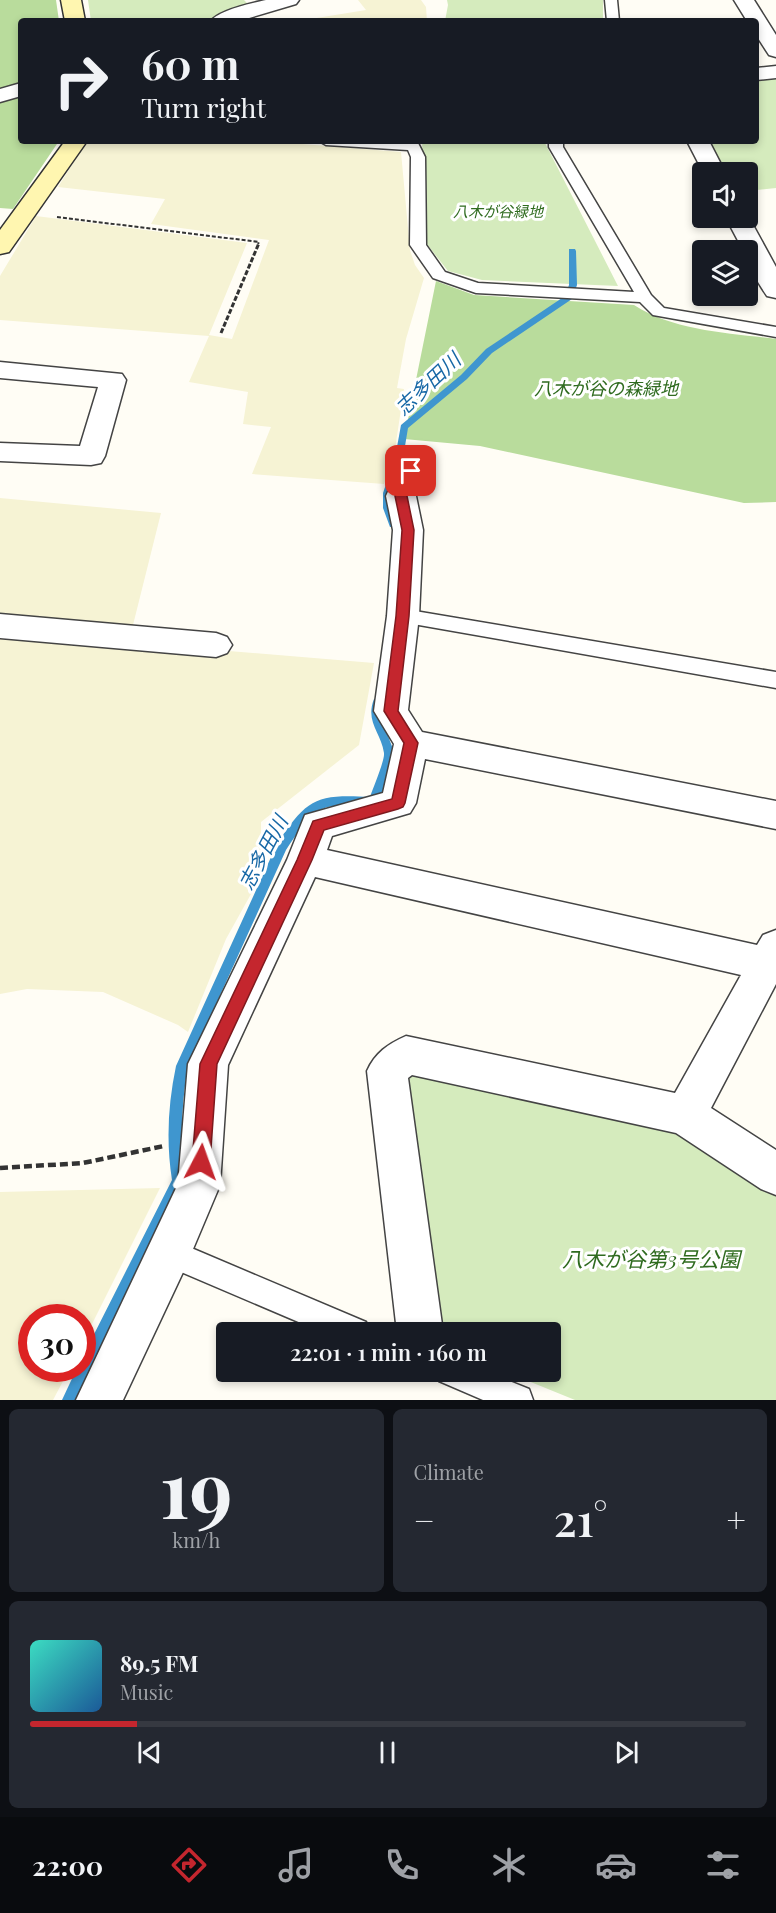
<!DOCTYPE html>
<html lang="en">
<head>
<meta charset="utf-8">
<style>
	:root { --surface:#171b24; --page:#242831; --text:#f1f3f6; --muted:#9ea1a6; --line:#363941; --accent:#c4262e }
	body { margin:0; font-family:"Playfair Display","Noto Sans JP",serif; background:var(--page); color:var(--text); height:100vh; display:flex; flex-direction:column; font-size:22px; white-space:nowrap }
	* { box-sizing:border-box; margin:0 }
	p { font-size:20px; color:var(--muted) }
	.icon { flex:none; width:33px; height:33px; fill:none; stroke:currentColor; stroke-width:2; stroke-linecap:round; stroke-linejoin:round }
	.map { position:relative; height:1400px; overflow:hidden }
	.details { display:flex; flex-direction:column; gap:9px; padding:9px; background:#0d0f14; flex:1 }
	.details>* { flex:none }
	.top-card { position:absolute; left:18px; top:18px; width:741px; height:126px; border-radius:6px; box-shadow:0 3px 9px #0003; background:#171b24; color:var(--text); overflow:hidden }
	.fabs { position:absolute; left:692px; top:162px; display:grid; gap:12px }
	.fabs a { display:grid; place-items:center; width:66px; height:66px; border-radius:6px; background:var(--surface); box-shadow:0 3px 9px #0003; font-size:30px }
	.speed { position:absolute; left:18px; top:1304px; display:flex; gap:12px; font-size:30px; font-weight:700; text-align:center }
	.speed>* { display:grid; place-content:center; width:78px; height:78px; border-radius:50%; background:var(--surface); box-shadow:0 3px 9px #0003; line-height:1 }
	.speed .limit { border:9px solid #d22; background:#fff; color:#111 }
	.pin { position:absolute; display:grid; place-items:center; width:51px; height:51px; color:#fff; margin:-26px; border-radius:12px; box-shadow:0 3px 9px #0006 }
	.me { position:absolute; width:66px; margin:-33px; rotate:4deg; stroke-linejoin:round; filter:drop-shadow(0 0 4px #0008) }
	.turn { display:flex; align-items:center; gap:21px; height:126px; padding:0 24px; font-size:27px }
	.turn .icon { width:78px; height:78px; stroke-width:2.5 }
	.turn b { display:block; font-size:42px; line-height:51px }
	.big { font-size:45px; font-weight:600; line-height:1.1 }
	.details .tile { flex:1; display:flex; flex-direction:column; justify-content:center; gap:9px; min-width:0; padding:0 21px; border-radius:9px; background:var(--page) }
	.details .dial { align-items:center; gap:0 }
	.dial b { font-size:78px; line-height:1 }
	.song { display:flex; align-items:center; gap:18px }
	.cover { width:72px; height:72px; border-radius:9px; background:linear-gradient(135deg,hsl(170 70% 55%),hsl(210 70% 35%)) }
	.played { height:6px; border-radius:3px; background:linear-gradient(90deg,var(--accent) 15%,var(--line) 15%) }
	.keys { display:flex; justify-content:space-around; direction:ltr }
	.heat { display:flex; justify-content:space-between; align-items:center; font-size:33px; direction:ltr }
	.details .tiles { flex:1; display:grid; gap:9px; grid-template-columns:1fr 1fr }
	.tile:last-child { grid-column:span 2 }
	.trip { position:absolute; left:216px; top:1322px; width:345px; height:60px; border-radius:6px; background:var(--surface); box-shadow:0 3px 9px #0003; font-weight:600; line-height:60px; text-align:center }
	.tabs { display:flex; height:96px; justify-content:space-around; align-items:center; background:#090b0e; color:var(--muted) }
	.tabs .icon { width:42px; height:42px }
	.tabs .current { color:var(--accent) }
	.tabs b { font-size:27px; color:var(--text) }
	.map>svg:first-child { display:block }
	.farmland { fill:#f6f3d4 }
	.green { fill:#d5ebbd }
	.forest { fill:#b9dc9c }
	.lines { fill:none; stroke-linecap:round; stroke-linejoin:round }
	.stream { fill:#3f96cf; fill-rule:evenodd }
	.lane-casing { stroke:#444; stroke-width:3 }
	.street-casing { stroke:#444; stroke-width:3 }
	.secondary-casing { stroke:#333; stroke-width:3 }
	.path-far2 { stroke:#333; stroke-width:2; stroke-dasharray:4 2; stroke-linecap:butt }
	.path-far1 { stroke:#333; stroke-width:3; stroke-dasharray:5 2; stroke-linecap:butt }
	.path { stroke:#333; stroke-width:4.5; stroke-dasharray:8 4; stroke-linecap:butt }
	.lane { fill:#fff; fill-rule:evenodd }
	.street { fill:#fff; fill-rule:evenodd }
	.secondary { fill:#fff6b0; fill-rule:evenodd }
	.route { fill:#c4262e; stroke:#7f191e; stroke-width:1.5 }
	.labels { text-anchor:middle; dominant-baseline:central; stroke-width:6; stroke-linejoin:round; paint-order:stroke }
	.far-park-label { font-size:15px; font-style:italic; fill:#2f6b1f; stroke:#fff }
	.park-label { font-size:18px; font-style:italic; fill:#2f6b1f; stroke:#fff }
	.water-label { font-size:20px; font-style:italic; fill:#1768a6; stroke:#fff }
	.near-park-label { font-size:21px; font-style:italic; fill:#2f6b1f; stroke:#fff }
</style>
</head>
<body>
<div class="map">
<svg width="776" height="1400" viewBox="0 0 776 1400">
	<rect width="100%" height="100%" fill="#fffdf5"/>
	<!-- farmland -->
	<path class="farmland" d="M 358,0 L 421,0 L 426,7 L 427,21 L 298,21 L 366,10 Z
		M 87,141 L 265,141 L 401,152 L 410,250 L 415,265 L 424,278 L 406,339 L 397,388 L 404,389 L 394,456 L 384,484 L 252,474 L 271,427 L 243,424 L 248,392 L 189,382 L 209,336 L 0,320 L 0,276 L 36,216 L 247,243 L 209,335 L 232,339 L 269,240 L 151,224 L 165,199 L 58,187 Z
		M 0,498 L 161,513 L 132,629 L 0,619 Z
		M 0,632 L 374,663 L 359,745 L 261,822 L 261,876 L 226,939 L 188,1032 L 178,1025 L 103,992 L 27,989 L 0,994 Z
		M 160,1188 L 83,1342 L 82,1317 L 32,1317 L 32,1368 L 70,1368 L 53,1400 L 0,1400 L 0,1192 Z"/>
	<!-- green -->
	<path class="green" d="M 88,0 L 244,0 L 251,7 L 209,21 L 91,21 Z
		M 447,0 L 603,0 L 603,21 L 445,21 L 448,5 Z
		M 776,76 L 776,188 L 747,191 L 747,172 L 723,172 L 706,141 L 756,141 L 756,78 Z
		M 422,141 L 544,141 L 618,286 L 482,280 L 448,271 L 426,243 Z
		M 418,1067 L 692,1136 L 776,1190 L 776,1400 L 575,1400 L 504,1371 L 550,1371 L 550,1332 L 444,1332 L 402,1088 Z"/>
	<!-- forest -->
	<path class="forest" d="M 0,0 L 56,0 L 59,21 L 21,21 L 21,141 L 59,141 L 13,209 L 0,208 Z
		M 436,281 L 474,295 L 634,305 C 674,331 730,333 776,339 L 776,502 L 744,503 L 480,446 L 404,439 Z"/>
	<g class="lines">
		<!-- stream -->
		<path class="stream" d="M 569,249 L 575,249 L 576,251 L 577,285 L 572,299 L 492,353 L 467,379 L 408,428 L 403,458 L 393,493 L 393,508 L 398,525 L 396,527 L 390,527 L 383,508 L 383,493 L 395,458 L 401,425 L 461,375 L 486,349 L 565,296 L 569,285 Z
			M 378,698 L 382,699 L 383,702 L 381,718 L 395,754 L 380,802 L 378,805 L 374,807 C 319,803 317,803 286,850 L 188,1066 C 181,1105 180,1142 186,1181 L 77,1400 L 62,1400 L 77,1368 L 82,1368 L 82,1358 L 172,1180 C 166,1142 168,1104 176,1066 L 277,844 C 307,799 315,794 370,797 C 373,788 385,760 384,753 C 381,732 365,722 374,699 Z"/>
		<defs>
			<path id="lane" d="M 605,0 L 617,0 L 619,21 L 607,21 Z
				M 319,141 L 418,143 L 425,157 L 426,245 L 445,272 L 478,283 L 634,292 L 549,147 L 549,141 L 563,141 L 563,147 L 651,295 L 664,308 L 776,327 L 776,337 L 653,315 L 640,302 L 476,293 L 433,278 L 410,245 L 411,157 L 408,150 L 326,145 Z
				M 403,609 L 776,672 L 776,688 L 396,621 L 393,616 L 396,611 Z
				M 170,1239 L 366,1322 L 370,1332 L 322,1332 L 160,1263 L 156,1253 L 160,1243 Z
				M 434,1371 L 484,1371 L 529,1389 L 533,1400 L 483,1400 L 439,1381 Z"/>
			<path id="street" d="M 266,0 L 299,0 L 296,4 L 239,21 L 211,21 C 219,10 252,3 266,0 Z
				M 734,0 L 754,0 L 776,35 L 776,57 L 769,55 L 756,35 L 756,21 L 747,21 Z
				M 776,66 L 776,78 L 756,80 L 756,68 Z
				M 21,83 L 21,96 L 0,102 L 0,89 Z
				M 687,141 L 709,141 L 725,172 L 703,172 Z
				M 747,214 L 776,267 L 776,298 L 767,296 C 759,284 747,266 747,250 L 743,250 L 726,218 L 747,218 Z
				M 0,362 L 122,374 L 126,380 L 105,456 L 101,463 L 91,465 L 0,461 L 0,443 L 80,446 L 98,387 L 0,378 Z
				M 411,461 L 421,463 L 425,470 L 416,496 L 423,530 L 419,616 L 408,710 L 422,732 L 776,801 L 776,829 L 425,759 L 416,803 L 410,813 L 332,836 L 327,850 L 757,945 L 763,935 L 776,930 L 776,984 L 711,1108 L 776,1150 L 776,1195 L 761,1189 L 676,1133 L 412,1075 L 408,1078 L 443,1332 L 397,1332 L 367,1071 C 375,1053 388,1044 406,1036 L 675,1093 L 741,975 L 315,877 L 228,1065 L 220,1185 L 185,1268 L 123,1400 L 76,1400 L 178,1184 L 188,1064 L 287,860 L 305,815 L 383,793 L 394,744 L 374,711 L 387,616 L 393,530 L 386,496 L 401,463 Z
				M 0,614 L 216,633 L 227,637 L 232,645 L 227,653 L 216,657 L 0,638 Z"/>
			<path id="secondary" d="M 61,0 L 81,0 L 85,21 L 65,21 Z
				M 65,141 L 87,141 L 9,252 L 0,254 L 0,230 Z"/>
		</defs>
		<!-- lane casing -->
		<use href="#lane" class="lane-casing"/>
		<!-- street casing -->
		<use href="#street" class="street-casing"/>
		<!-- secondary casing -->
		<use href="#secondary" class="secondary-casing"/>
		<!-- path-far2 -->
		<path class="path-far2" d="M 57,217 L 259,242 L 258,244"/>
		<!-- path-far1 -->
		<path class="path-far1" d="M 221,333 L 259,243"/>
		<!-- path -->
		<path class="path" d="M 0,1168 L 83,1163 L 164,1146"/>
		<!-- lane -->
		<use href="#lane" class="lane"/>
		<!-- street -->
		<use href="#street" class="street"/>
		<!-- secondary -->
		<use href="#secondary" class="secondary"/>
	</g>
	<!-- route -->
	<path class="route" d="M 411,467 L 417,471 L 407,496 L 414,530 L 409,616 L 398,711 L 418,743 L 405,803 L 403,807 L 398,809 L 324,830 L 312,860 L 217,1064 L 210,1162 L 207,1168 L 201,1170 L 195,1168 L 192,1162 L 200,1064 L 297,860 L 313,821 L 392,799 L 404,743 L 384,711 L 396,616 L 402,530 L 395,496 L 405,471 Z"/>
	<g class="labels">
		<!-- far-park labels -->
		<g class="far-park-label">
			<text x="498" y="211">八木が谷緑地</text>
		</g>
		<!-- park labels -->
		<g class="park-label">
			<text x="606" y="388">八木が谷の森緑地</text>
		</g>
		<!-- water labels -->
		<g class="water-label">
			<text transform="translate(427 383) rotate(-43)">志多田川</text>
			<text transform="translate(262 852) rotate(-62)">志多田川</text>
		</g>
		<!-- near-park labels -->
		<g class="near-park-label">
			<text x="651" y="1258">八木が谷第3号公園</text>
		</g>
	</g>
</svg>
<div class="fabs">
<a><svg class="icon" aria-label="sound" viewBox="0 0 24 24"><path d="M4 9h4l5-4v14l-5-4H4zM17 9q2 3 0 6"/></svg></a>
<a><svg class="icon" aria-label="layers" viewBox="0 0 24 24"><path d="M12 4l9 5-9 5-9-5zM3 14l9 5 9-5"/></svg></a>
</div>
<div class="speed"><div class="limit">30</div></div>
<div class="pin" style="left:411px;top:471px;background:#d93025"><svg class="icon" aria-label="arrive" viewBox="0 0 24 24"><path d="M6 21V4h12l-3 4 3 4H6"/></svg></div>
<svg class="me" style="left:201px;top:1162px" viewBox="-20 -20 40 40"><path d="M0-17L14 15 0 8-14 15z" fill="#c4262e" stroke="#fff" stroke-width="4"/></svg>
<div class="trip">22:01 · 1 min · 160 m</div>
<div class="top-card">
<div class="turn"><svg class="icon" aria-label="right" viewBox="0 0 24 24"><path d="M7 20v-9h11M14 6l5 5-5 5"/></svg><div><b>60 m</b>Turn right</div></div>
</div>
</div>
<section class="details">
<div class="tiles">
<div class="tile dial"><b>19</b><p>km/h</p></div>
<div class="tile"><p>Climate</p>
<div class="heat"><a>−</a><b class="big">21°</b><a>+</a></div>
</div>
<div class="tile">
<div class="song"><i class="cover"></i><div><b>89.5 FM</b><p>Music</p></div></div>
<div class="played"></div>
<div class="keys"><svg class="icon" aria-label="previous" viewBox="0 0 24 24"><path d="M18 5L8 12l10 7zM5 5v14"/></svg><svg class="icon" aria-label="pause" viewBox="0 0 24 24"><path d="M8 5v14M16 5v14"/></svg><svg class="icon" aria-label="next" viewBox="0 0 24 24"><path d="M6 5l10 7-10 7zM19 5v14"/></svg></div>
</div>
</div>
</section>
<nav class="tabs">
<b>22:00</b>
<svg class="icon current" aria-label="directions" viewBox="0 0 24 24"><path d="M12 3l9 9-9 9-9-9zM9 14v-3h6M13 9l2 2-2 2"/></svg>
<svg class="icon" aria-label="music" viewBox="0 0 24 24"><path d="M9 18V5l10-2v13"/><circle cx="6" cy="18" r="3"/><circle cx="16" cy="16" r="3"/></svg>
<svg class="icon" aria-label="phone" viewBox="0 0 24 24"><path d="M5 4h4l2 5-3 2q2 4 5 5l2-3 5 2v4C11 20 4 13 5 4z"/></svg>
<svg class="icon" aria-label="climate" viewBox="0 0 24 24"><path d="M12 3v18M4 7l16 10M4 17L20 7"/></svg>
<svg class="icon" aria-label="car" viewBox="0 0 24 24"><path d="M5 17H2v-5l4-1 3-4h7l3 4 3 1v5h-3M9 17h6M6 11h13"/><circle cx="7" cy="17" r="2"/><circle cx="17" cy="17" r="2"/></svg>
<svg class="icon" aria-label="filters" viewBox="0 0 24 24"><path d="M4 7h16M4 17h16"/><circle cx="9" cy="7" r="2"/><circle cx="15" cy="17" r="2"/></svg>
</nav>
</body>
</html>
